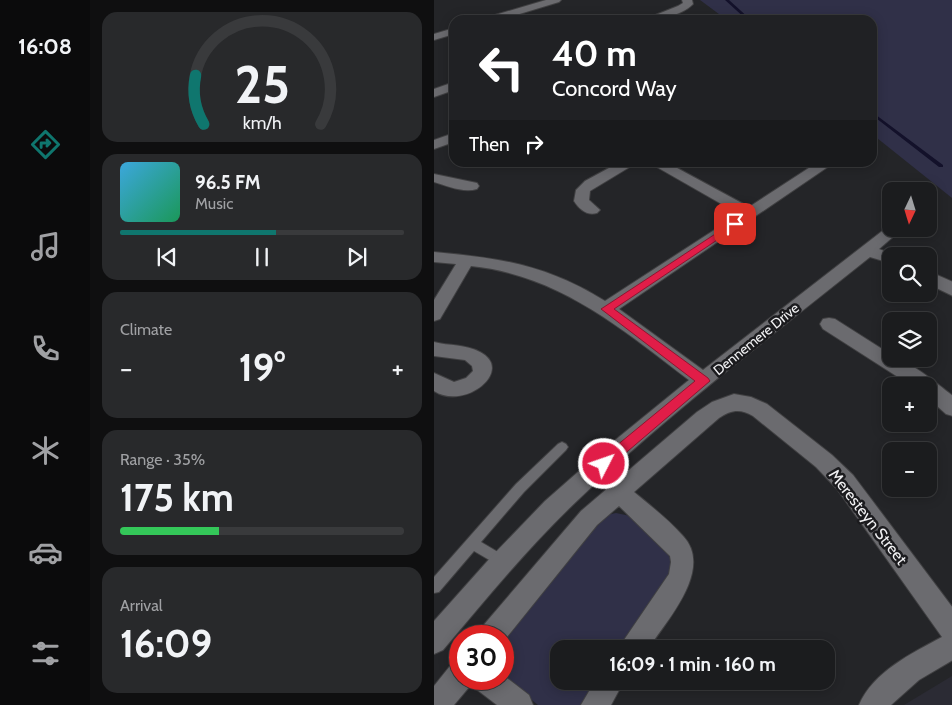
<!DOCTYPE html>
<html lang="en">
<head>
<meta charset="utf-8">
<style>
	:root { --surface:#1b1c1e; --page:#28292b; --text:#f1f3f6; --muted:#a0a1a4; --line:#393a3c; --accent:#0f766e }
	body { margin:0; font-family:Cabin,sans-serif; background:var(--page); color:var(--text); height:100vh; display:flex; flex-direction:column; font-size:19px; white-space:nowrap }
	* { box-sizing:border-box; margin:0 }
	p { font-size:16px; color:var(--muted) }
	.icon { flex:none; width:28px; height:28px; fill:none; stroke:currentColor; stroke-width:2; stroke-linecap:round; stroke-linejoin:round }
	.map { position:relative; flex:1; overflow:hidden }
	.side { display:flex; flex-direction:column; gap:12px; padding:12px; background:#0f0f10; width:344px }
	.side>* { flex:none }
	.banner { position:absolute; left:15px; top:15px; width:428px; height:152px; border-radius:15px; box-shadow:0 2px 12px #0003,0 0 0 1px var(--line); background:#202124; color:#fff; overflow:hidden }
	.needle { width:32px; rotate:184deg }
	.controls { position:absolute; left:448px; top:182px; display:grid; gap:10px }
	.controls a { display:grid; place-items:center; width:55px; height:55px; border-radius:10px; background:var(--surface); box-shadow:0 2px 12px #0003,0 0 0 1px var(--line); font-size:25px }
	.speed { position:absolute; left:15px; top:625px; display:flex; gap:10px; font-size:25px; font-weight:700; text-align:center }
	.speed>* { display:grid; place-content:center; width:65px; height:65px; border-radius:50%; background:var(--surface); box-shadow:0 2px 12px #0003,0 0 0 1px var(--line); line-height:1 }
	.speed .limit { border:8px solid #d22; background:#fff; color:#111 }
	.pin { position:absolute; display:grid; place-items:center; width:42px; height:42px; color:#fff; margin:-21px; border-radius:10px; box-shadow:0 2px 8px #0006 }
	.me { position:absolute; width:55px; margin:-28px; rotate:49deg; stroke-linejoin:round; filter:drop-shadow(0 0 4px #0008) }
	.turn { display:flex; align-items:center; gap:18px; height:105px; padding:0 20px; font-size:22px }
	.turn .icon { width:65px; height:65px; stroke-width:2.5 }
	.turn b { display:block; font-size:35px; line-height:42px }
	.then { display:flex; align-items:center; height:48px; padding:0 20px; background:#0003; gap:10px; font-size:19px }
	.big { font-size:38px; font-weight:700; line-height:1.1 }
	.side .tile { flex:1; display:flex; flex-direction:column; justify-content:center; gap:8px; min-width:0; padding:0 18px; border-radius:15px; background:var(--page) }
	.side .dial { align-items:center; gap:0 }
	.dial svg { height:130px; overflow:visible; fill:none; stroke:var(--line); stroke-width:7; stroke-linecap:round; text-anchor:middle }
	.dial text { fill:var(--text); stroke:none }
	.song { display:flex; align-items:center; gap:15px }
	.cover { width:60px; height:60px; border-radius:8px; background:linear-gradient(135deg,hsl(200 70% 55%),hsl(150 70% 35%)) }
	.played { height:5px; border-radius:2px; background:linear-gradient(90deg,var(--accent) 55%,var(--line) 55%) }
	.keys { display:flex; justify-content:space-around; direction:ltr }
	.heat { display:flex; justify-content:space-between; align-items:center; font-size:28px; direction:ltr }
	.charge { height:8px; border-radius:4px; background:linear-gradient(90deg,#34c759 35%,var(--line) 0) }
	.trip { position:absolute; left:116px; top:640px; width:285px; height:50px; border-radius:15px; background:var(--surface); box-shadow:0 2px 12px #0003,0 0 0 1px var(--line); font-weight:700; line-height:50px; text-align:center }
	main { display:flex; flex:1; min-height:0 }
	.dock { display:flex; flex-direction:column; width:90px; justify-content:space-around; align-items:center; background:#0b0b0c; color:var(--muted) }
	.dock .icon { width:35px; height:35px }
	.dock .active { color:var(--accent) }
	.dock b { font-size:22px; color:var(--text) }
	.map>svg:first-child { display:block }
	.built { fill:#2b2b34 }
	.green { fill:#303048 }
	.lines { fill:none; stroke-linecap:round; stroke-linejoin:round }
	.stream { fill:#13112a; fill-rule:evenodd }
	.lane-casing { stroke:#404042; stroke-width:2 }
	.street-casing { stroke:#404042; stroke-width:2 }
	.lane { fill:#6b6b6f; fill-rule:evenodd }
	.street { fill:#6b6b6f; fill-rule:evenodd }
	.route { fill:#e11d48; stroke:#92132f }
	.labels { text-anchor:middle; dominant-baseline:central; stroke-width:5; stroke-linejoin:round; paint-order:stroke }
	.street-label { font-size:14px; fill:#f1f1f3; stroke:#1b1b1e }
	.near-street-label { font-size:16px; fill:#f1f1f3; stroke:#1b1b1e }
</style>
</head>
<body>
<main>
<nav class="dock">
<b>16:08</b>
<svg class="icon active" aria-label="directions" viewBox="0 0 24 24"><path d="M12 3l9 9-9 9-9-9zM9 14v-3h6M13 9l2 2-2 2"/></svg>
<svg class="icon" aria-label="music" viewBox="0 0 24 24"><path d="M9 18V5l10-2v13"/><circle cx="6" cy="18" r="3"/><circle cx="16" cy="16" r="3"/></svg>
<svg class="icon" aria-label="phone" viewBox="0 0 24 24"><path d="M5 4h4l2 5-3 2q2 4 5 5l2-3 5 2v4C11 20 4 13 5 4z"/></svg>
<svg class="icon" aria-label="climate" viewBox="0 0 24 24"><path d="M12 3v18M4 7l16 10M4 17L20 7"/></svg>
<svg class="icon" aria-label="car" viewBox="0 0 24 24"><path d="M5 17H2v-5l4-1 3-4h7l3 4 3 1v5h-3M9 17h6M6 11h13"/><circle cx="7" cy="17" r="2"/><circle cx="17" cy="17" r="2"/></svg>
<svg class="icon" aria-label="filters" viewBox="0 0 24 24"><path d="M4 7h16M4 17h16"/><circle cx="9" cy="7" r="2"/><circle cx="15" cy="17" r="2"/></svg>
</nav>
<section class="side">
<div class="tile dial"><svg viewBox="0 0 100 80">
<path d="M14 69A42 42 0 1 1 86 69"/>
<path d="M14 69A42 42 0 0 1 9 39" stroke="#0f766e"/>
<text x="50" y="56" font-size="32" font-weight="700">25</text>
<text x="50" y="72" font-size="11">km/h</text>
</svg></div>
<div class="tile">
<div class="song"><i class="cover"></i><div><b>96.5 FM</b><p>Music</p></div></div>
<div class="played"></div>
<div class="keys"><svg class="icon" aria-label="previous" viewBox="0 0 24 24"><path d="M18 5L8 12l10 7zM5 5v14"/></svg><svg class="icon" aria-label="pause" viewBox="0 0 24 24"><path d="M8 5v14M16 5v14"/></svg><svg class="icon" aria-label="next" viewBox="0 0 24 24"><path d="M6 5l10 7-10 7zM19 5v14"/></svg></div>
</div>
<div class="tile"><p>Climate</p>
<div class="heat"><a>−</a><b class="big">19°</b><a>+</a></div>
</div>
<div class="tile"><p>Range · 35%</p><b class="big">175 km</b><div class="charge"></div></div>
<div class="tile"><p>Arrival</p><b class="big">16:09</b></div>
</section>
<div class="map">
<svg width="519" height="705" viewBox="0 0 519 705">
	<rect width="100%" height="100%" fill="#242528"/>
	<!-- built -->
	<path class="built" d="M 518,676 L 518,705 L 470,705 Z"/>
	<!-- green -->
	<path class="green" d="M 266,0 L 518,0 L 518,198 L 438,134 L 438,20 L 293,20 Z
		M 182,513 L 201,517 L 238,556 L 237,573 L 186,649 L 125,649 L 125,681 L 164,681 L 146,705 L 104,705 L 69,677 L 68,636 L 142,544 L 173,515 Z"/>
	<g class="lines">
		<!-- stream -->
		<path class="stream" d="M 291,0 L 295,0 L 317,20 L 313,20 Z
			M 438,112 L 509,165 L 509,167 L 505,167 L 438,115 Z"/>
		<defs>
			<path id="lane" d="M 128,442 L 132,444 L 134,447 L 132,450 L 90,492 L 47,542 L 74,558 L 75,562 L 74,566 L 69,568 L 40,551 L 5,592 L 0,593 L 0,577 L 82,484 L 124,444 Z"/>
			<path id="street" d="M 112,0 L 127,0 L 125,2 L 66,20 L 50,20 L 51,18 Z
				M 248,0 L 258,0 L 259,4 C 247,16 225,20 209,20 L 244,6 L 249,3 Z
				M 20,28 L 20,34 L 0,40 L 0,34 Z
				M 20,82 L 20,90 L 0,97 L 0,89 Z
				M 20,133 L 20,142 L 0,149 L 0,140 Z
				M 186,162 L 204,162 L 156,191 L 155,200 L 166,210 L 163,213 C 153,216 145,209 140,201 L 142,190 L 151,181 Z
				M 214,162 L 232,162 L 315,207 L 384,162 L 401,162 L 185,309 L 269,370 L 456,225 L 456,229 L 468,229 L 445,249 L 463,256 L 456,256 L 456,263 L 436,257 C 337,336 237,412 146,498 C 96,545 53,598 9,650 L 0,654 L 0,621 L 58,556 L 111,501 L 169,450 L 255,380 C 188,329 125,275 37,266 L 6,319 L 0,321 L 0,300 L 22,264 L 0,262 L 0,252 C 67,258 113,265 171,301 L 305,214 Z
				M 0,174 L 43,183 L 45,186 L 43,189 C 29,193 13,186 0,182 Z
				M 494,271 L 519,282 L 519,296 L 494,284 Z
				M 395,318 L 401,319 L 456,354 L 456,359 C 476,359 503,384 519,396 L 519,416 L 512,414 L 494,398 L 494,386 L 478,386 L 389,329 L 386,324 L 389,319 Z
				M 0,342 C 15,346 32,344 46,352 C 81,370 31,411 0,391 L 0,373 L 20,382 L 32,378 L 39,371 L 38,366 L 31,360 L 0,356 Z
				M 300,394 L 317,397 L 333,404 L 398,455 L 419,475 L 519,608 L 519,660 L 485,680 L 457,705 L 425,705 C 439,672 478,653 508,637 L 403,489 L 382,467 L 319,416 C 306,408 297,410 285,418 L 200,492 C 217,506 235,520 249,536 C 280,569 233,620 214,649 L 186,649 L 190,640 L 235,574 L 237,562 L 236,556 L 185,506 L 163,525 L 69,642 L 69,636 L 44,636 L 48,627 L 147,511 L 263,412 L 278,402 Z
				M 26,663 L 26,679 L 38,679 L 36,686 L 20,705 L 0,705 L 0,686 L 16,666 Z
				M 69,675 L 95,695 L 99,705 L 63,705 L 42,689 L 38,679 L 69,679 Z
				M 161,681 L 190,681 L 177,705 L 147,705 Z"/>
		</defs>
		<!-- lane casing -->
		<use href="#lane" class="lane-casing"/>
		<!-- street casing -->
		<use href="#street" class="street-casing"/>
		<!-- lane -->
		<use href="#lane" class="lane"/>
		<!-- street -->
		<use href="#street" class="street"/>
	</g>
	<!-- route -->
	<path class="route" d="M 301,221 L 304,222 L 304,226 L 180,309 L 274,378 L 276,381 L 174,468 L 170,469 L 165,468 L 163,464 L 165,460 L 261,381 L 167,309 Z"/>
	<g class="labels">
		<!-- street labels -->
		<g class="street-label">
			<text transform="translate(322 339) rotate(-39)">Dennemere Drive</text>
		</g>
		<!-- near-street labels -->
		<g class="near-street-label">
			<text transform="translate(434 517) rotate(52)">Meresteyn Street</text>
		</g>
	</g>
</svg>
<div class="controls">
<a><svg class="needle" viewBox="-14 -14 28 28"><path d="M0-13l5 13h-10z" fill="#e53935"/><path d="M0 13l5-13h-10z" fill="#a0a1a4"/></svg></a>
<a><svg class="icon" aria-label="search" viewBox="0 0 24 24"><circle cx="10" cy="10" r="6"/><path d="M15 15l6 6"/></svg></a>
<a><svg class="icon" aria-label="layers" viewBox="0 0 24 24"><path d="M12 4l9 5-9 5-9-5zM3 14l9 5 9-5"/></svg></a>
<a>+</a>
<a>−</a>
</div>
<div class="speed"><div class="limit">30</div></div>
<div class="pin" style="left:301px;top:224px;background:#d93025"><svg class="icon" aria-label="arrive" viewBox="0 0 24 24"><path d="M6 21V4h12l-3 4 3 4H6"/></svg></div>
<svg class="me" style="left:170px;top:464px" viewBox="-20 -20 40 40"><circle r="17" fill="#e11d48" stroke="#fff" stroke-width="3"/><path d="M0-11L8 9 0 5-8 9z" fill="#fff"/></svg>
<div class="trip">16:09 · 1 min · 160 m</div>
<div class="banner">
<div class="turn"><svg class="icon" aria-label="left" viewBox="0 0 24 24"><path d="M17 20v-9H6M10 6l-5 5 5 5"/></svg><div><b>40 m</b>Concord Way</div></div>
<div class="then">Then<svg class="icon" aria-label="right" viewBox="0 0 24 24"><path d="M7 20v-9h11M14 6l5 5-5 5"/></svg></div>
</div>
</div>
</main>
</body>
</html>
